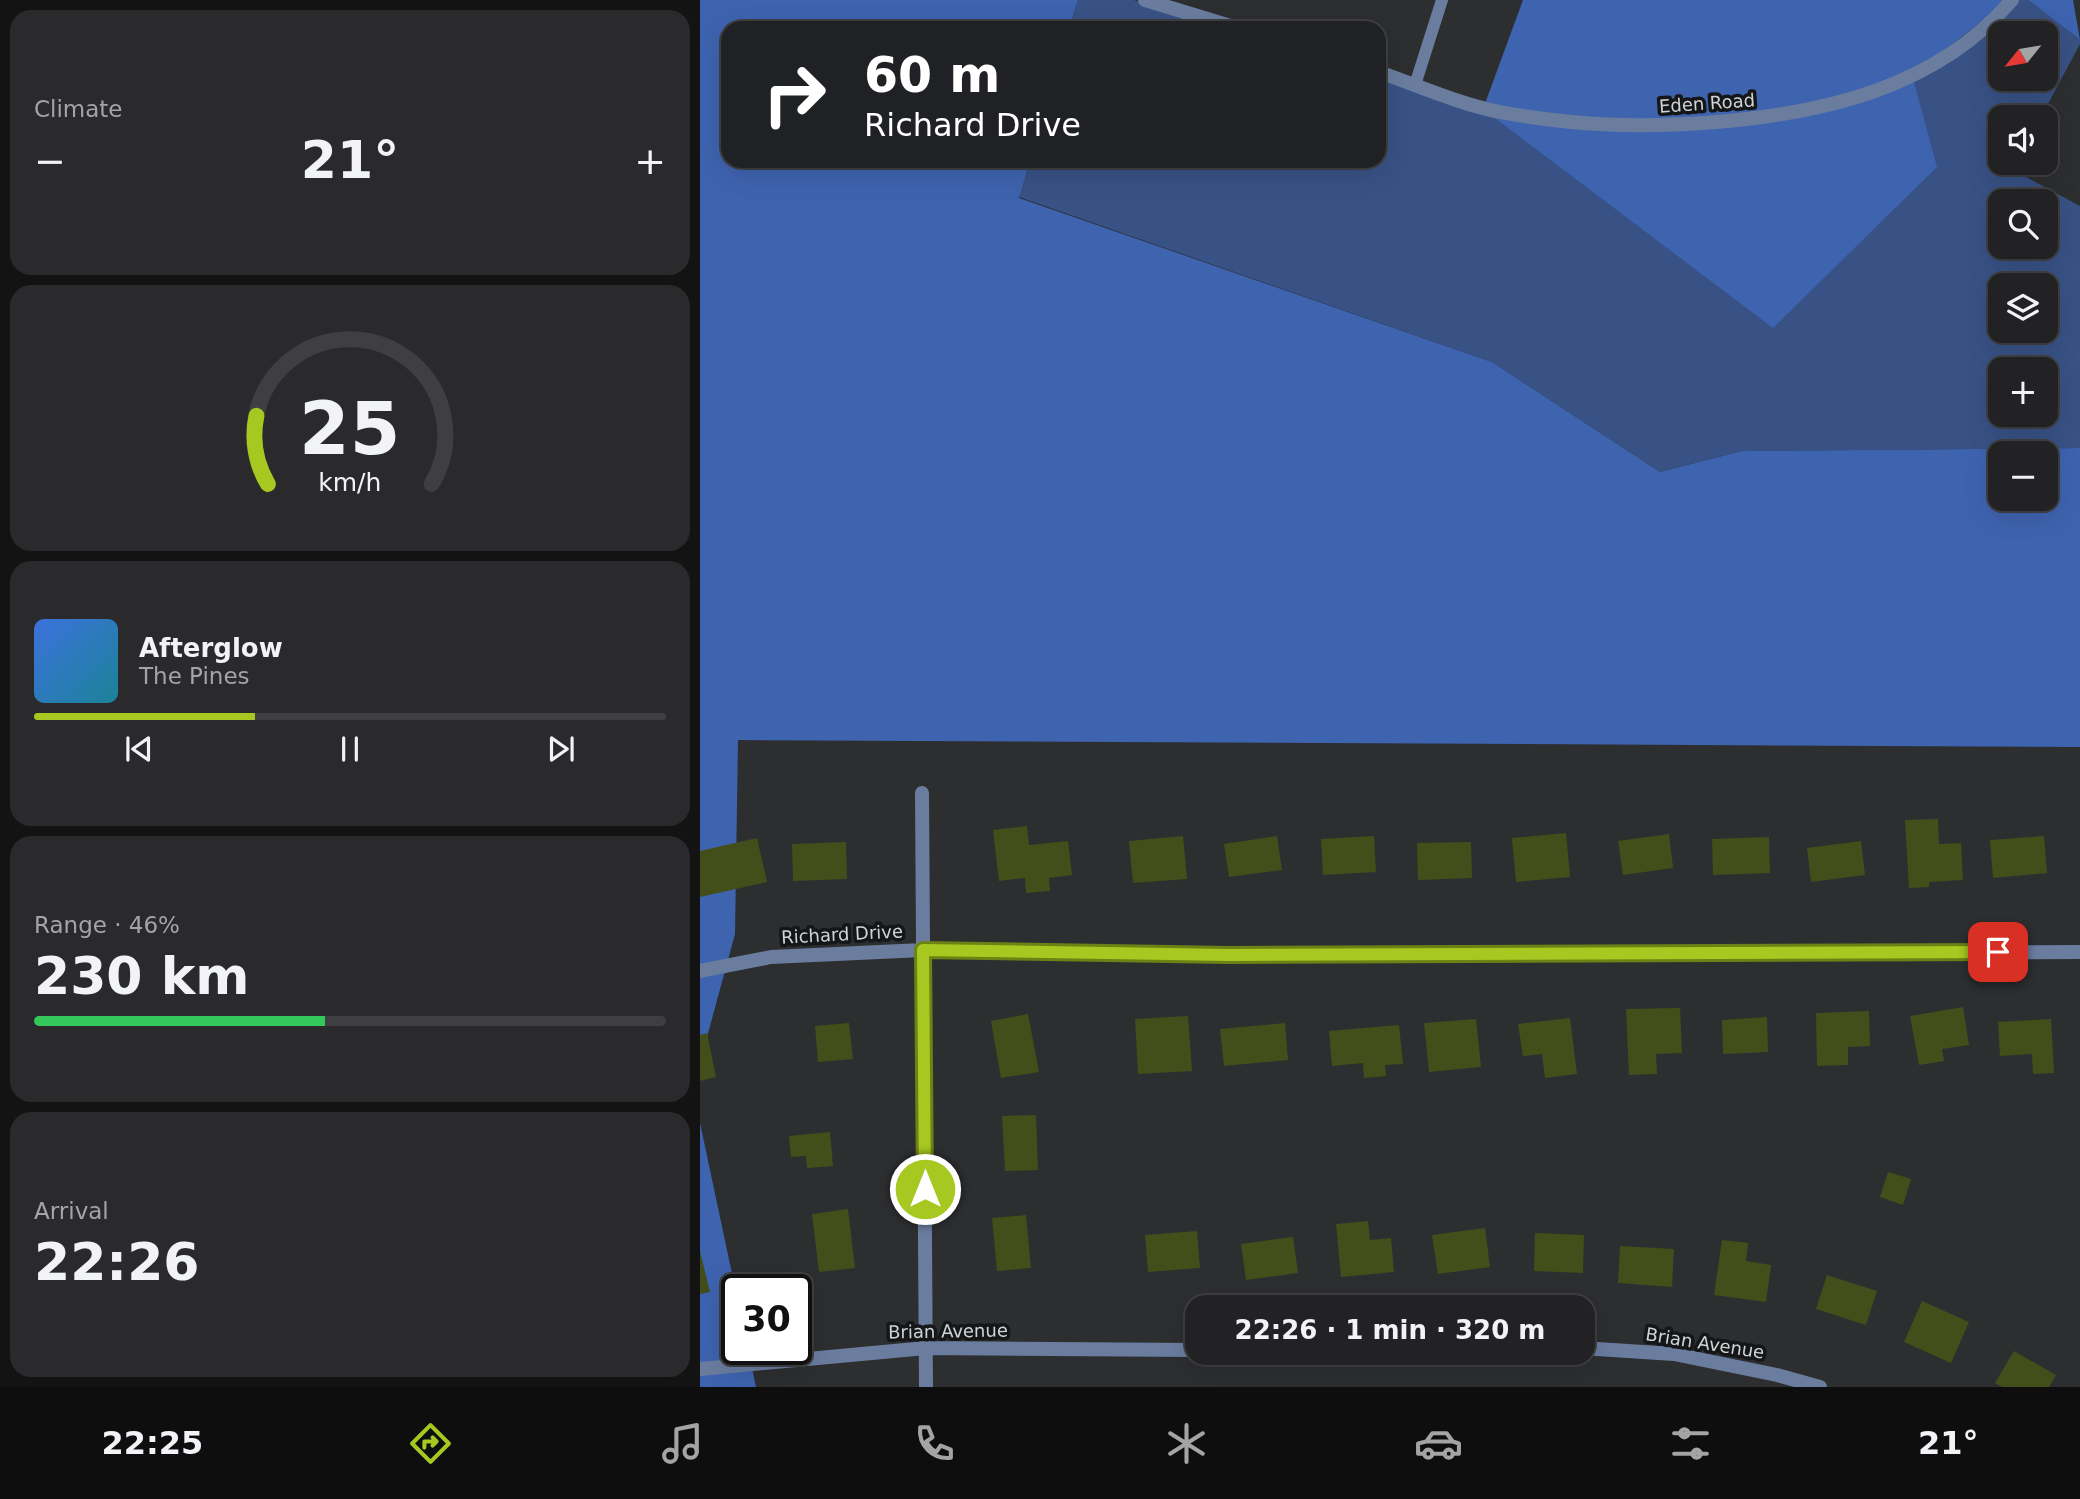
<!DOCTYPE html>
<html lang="en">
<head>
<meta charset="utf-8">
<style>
	:root { --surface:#222224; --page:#2a2a2c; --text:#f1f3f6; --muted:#a2a4a6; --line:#3f3f41; --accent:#a6c820 }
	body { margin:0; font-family:"DejaVu Sans",sans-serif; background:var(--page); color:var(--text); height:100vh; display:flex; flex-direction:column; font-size:26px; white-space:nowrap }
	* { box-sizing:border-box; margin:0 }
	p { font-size:23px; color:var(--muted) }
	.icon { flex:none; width:38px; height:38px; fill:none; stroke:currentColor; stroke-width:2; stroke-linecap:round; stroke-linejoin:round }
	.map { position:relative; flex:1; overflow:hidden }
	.panel { display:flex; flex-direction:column; gap:10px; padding:10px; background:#131314; width:700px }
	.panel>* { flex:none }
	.top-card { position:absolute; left:21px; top:21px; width:665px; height:147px; border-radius:21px; box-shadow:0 7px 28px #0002,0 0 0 2px var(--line); background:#202124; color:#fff; overflow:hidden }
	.needle { width:46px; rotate:240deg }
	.tools { position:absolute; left:1288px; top:21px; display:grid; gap:14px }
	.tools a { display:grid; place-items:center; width:70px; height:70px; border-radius:14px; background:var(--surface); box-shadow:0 7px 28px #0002,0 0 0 2px var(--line); font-size:35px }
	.speed { position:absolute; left:21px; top:1274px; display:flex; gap:14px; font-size:35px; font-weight:700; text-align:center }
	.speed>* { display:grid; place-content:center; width:91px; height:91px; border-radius:50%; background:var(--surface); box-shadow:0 7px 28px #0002,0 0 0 2px var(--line); line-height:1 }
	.speed .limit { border:4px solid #111; border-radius:10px; background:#fff; color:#111 }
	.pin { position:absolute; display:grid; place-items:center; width:60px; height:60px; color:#fff; margin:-30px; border-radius:14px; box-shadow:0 4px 10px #0006 }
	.me { position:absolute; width:77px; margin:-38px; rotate:0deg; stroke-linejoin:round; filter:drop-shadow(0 0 5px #0008) }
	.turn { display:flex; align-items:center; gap:24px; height:147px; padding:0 28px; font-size:32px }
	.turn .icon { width:91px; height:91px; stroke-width:2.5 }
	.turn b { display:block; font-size:49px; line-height:60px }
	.big { font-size:52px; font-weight:800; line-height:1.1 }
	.panel .card { flex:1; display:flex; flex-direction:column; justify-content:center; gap:10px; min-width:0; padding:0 24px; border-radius:21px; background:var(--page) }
	.panel .dial { align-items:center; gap:0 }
	.dial svg { height:182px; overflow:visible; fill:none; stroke:var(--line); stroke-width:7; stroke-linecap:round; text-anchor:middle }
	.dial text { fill:var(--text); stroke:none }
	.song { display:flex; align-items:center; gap:21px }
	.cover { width:84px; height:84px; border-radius:10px; background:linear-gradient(135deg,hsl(220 70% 55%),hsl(190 70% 35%)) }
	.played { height:7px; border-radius:4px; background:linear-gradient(90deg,var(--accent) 35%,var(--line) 35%) }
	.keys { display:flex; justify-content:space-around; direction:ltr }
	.heat { display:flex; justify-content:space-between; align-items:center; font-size:38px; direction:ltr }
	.charge { height:10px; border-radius:5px; background:linear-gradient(90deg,#34c759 46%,var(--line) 0) }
	.trip { position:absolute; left:485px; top:1295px; width:410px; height:70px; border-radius:21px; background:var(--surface); box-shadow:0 7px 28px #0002,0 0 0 2px var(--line); font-weight:800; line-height:70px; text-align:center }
	.menu { display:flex; height:112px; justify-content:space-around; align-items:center; background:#0e0e0e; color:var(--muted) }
	.menu .icon { width:49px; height:49px }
	.menu .on { color:var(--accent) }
	.menu b { font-size:32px; color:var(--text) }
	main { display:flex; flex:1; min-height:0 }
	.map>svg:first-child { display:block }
	.green { fill:#385285; fill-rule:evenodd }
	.forest { fill:#3e63af; fill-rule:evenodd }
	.building { fill:#424f1a }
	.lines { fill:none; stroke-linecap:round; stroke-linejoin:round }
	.service { stroke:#6a7d9f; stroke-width:12 }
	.minor { stroke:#6a7d9f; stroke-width:14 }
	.route-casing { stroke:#6c8215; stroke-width:18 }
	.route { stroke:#a6c820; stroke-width:12 }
	.labels { text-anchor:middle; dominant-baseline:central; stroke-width:7; stroke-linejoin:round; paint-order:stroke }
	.street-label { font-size:18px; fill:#d1d2d3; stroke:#151617 }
</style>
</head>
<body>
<main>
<section class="panel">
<div class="card"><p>Climate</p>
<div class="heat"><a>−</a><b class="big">21°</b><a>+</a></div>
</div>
<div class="card dial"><svg viewBox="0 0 100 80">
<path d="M14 69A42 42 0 1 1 86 69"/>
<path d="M14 69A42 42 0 0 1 9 39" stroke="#a6c820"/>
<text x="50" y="56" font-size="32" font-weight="700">25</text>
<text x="50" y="72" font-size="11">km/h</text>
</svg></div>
<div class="card">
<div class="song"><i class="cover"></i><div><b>Afterglow</b><p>The Pines</p></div></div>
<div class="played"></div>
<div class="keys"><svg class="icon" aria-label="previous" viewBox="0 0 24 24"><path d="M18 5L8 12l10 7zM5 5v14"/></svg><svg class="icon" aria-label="pause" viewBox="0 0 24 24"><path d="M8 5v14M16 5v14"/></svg><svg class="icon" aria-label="next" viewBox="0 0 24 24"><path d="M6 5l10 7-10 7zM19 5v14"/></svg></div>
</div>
<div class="card"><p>Range · 46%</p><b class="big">230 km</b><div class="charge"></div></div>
<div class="card"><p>Arrival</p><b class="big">22:26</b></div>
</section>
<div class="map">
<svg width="1380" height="1387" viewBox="0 0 1380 1387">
	<rect width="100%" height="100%" fill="#2d2e30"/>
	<!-- green -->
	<path class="green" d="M 378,0 L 434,0 L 524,28 L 369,28 Z
		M 1309,0 L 1328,0 L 1380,40 L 1380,44 L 1341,117 L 1300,117 L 1300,163 L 1316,163 L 1313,170 L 1380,206 L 1380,448 L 1042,451 L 960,472 L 792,362 L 319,197 L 330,161 L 679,161 L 679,76 L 783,109 L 1211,75 ZM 1300,33 L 1346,33 L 1346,79 L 1300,79 ZM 1300,201 L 1346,201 L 1346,247 L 1300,247 ZM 1300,285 L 1346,285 L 1346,331 L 1300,331 ZM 1300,369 L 1346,369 L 1346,415 L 1300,415 Z"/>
	<!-- forest -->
	<path class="forest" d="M 0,0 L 378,0 L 369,28 L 28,28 L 28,161 L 330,161 L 319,198 L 792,362 L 960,472 L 1042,451 L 1380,448 L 1380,747 L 38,740 L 35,934 L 0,1063 ZM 1300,453 L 1346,453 L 1346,499 L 1300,499 Z
		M 823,0 L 1309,0 L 1212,75 L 1237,167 L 1073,328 L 783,109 Z
		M 1328,0 L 1373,0 L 1380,40 Z
		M 0,1123 L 37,1297 L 37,1349 L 48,1349 L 56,1387 L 0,1387 Z"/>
	<!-- building -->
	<path class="building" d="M 1238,819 L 1239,844 L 1261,843 L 1263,880 L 1229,882 L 1229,887 L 1209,888 L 1205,820 Z
		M 327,826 L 329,845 L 368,841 L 372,875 L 349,878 L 350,891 L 326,893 L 325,878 L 299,881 L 293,830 Z
		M 866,833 L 870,877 L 816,882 L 812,838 Z
		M 969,834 L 973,868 L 923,875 L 918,841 Z
		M 483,836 L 487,879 L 433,883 L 429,841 Z
		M 577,836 L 582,870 L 529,877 L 524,844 Z
		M 674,836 L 676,872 L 623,875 L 621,839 Z
		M 1344,836 L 1347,873 L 1293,878 L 1290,840 Z
		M 1069,837 L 1070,873 L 1013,875 L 1012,839 Z
		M 57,838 L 67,882 L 0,897 L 0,851 Z
		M 1161,841 L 1165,875 L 1111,882 L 1107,848 Z
		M 146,842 L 147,879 L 93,881 L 92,844 Z
		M 771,842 L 772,878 L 718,880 L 717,843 Z
		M 1263,1007 L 1269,1045 L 1242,1049 L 1244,1061 L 1219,1065 L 1210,1016 Z
		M 980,1008 L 982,1053 L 956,1054 L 957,1074 L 929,1075 L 926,1009 Z
		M 1169,1011 L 1170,1046 L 1148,1047 L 1148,1065 L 1117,1066 L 1116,1013 Z
		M 328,1014 L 339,1072 L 301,1078 L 291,1021 Z
		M 488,1016 L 492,1071 L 438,1074 L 435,1019 Z
		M 1067,1017 L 1068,1052 L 1023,1054 L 1022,1020 Z
		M 870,1018 L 877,1074 L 845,1078 L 842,1054 L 823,1056 L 818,1024 Z
		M 776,1019 L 781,1067 L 729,1072 L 724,1023 Z
		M 1351,1019 L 1354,1073 L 1333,1074 L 1332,1054 L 1300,1056 L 1298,1022 Z
		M 149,1023 L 153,1059 L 118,1062 L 115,1026 Z
		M 585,1023 L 588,1060 L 524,1066 L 520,1029 Z
		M 699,1025 L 703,1064 L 685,1065 L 686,1076 L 664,1078 L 663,1063 L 632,1066 L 629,1031 Z
		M 7,1033 L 16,1077 L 0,1081 L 0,1035 Z
		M 336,1115 L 338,1170 L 305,1171 L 302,1116 Z
		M 130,1132 L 133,1166 L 107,1168 L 106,1156 L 91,1157 L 89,1136 Z
		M 1188,1172 L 1211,1179 L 1203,1205 L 1180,1197 Z
		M 148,1209 L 155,1268 L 119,1272 L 112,1214 Z
		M 326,1215 L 331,1268 L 297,1271 L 292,1218 Z
		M 668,1221 L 670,1240 L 691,1238 L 694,1272 L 641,1277 L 636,1224 Z
		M 785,1228 L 790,1267 L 738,1274 L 732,1235 Z
		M 497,1231 L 500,1268 L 448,1272 L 445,1235 Z
		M 835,1233 L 884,1235 L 883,1273 L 834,1271 Z
		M 593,1237 L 598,1273 L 546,1280 L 541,1244 Z
		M 1022,1240 L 1048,1243 L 1046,1261 L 1071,1265 L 1066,1302 L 1014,1295 Z
		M 920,1246 L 974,1249 L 972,1287 L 918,1283 Z
		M 0,1251 L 10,1292 L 0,1294 Z
		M 1127,1275 L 1177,1291 L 1166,1325 L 1116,1309 Z
		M 1222,1301 L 1269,1322 L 1251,1363 L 1204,1342 Z
		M 1314,1351 L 1356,1375 L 1349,1387 L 1302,1387 L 1295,1383 Z"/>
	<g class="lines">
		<!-- service -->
		<path class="service" d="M 715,85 L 742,0"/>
		<!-- minor -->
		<path class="minor" d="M 445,0 L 537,28
			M 679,72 C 719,86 759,104 800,112 C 874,126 941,128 1016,122 C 1126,113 1237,87 1312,0
			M 222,793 L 226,1387
			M 0,971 L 71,957 L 223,950 L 529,955 L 1380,952
			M 882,1348 L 974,1354 L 1077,1375 L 1120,1387
			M 0,1369 L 226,1348 L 497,1350"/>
	</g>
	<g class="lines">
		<defs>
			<path id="route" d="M 225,1189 L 223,950 L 529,955 L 1298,952"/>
		</defs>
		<!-- route casing -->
		<use href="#route" class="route-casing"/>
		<!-- route -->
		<use href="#route" class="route"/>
	</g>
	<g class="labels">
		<!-- street labels -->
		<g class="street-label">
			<text transform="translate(1007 103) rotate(-4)">Eden Road</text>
			<text transform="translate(142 934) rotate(-3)">Richard Drive</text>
			<text transform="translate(248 1331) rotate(-1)">Brian Avenue</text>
			<text transform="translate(1005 1343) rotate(9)">Brian Avenue</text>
		</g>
	</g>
</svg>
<div class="tools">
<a><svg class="needle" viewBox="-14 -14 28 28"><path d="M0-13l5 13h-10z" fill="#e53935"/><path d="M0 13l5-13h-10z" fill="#a2a4a6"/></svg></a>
<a><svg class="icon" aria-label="sound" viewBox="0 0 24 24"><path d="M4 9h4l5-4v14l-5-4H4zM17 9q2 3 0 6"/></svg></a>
<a><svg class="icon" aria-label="search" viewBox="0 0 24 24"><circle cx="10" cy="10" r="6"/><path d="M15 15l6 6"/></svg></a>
<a><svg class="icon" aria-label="layers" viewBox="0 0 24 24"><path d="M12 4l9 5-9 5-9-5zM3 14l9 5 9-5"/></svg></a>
<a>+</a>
<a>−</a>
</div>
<div class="speed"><div class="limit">30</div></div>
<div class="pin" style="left:1298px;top:952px;background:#d93025"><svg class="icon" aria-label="arrive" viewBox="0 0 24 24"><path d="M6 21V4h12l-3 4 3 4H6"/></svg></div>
<svg class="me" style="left:225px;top:1189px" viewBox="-20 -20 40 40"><circle r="17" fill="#a6c820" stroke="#fff" stroke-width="3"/><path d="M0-11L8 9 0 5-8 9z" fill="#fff"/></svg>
<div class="trip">22:26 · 1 min · 320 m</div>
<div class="top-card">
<div class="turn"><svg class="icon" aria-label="right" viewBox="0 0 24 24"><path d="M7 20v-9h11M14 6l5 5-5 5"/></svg><div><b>60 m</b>Richard Drive</div></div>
</div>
</div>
</main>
<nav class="menu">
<b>22:25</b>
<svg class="icon on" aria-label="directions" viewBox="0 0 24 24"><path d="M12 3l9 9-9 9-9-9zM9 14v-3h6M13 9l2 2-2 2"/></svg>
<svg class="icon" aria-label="music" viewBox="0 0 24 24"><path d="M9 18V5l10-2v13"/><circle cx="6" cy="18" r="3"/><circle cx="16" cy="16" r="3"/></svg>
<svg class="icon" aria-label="phone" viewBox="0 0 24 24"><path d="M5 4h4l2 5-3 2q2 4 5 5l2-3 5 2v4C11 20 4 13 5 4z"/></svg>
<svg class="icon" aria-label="climate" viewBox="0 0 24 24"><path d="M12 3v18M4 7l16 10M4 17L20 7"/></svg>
<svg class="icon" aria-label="car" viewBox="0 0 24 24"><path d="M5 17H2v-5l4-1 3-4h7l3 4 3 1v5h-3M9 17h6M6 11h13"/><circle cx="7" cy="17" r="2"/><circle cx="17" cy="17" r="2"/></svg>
<svg class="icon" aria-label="filters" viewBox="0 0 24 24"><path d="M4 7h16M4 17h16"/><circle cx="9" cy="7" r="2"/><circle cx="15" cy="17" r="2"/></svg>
<b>21°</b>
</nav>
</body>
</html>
